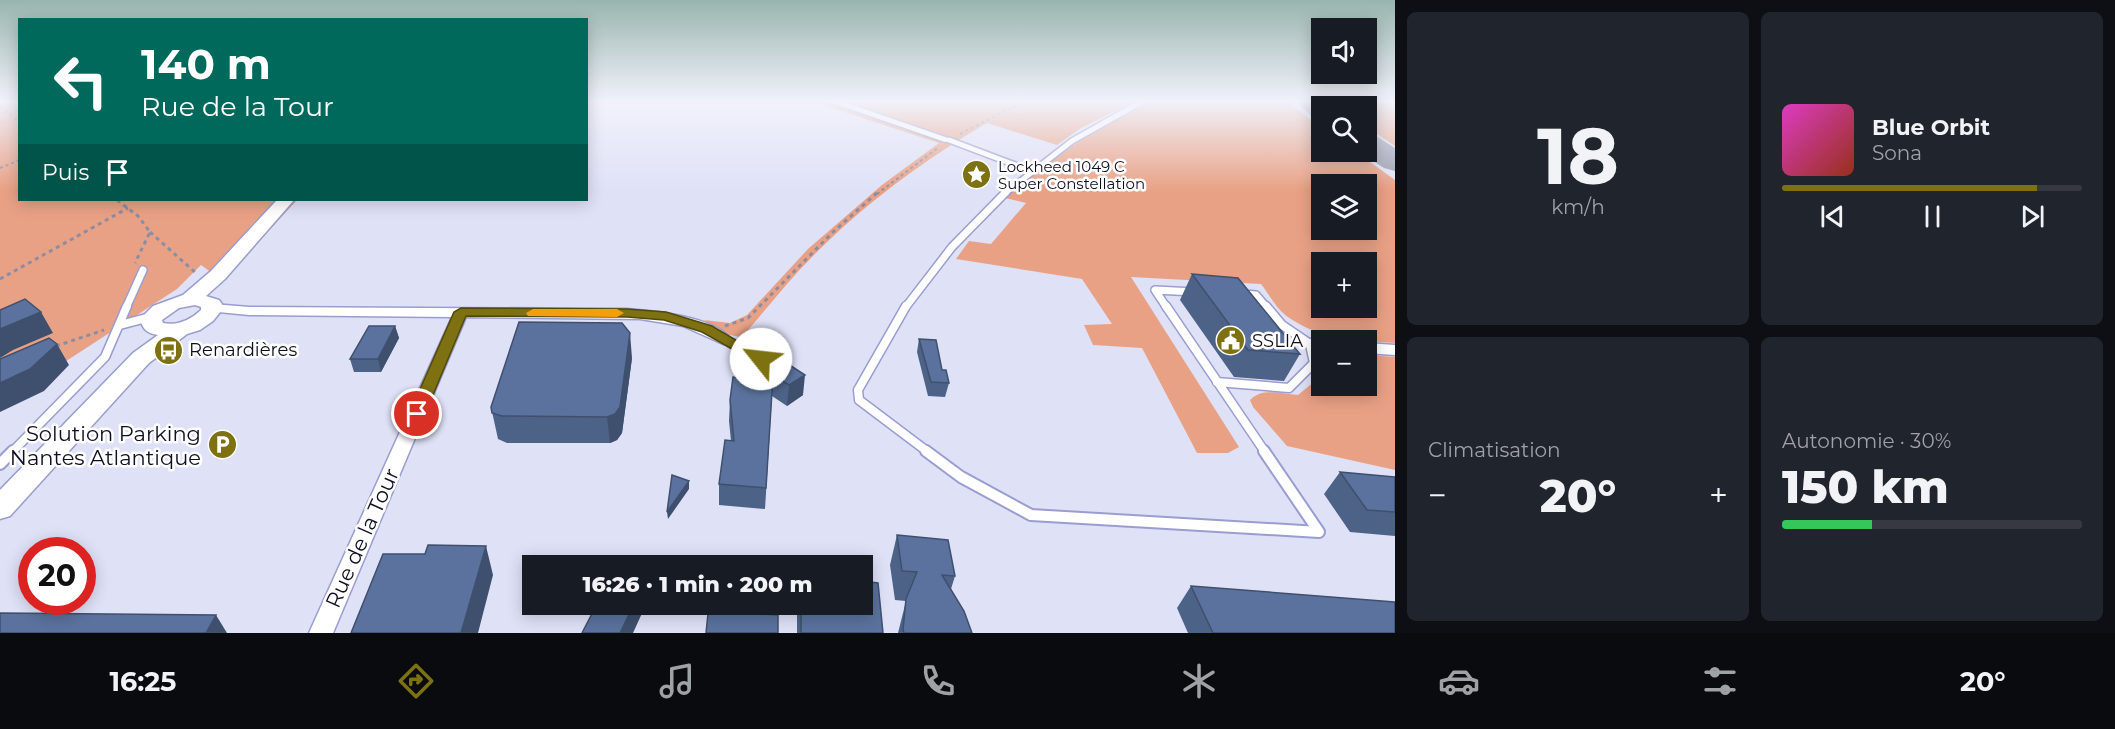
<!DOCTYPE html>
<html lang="fr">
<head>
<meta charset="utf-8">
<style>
	:root { --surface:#171b24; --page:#20242c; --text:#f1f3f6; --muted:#9ea1a6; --line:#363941; --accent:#7d7112 }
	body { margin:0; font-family:Montserrat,sans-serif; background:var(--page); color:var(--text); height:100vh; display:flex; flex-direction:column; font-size:22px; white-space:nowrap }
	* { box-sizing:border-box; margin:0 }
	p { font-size:20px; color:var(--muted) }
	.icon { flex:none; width:33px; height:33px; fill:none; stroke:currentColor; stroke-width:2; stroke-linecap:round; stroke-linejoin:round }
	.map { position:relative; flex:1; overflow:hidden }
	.drawer { display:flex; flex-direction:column; gap:12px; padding:12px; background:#0d0f14; width:720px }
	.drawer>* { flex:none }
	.hud { position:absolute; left:18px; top:18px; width:570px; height:183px; border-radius:0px; box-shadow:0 3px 15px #0003; background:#00695c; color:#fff; overflow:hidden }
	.fabs { position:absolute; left:1311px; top:18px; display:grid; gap:12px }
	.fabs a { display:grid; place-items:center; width:66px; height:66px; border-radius:0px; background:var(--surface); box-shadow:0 3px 15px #0003; font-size:30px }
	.speed { position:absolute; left:18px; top:537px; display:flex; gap:12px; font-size:30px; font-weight:700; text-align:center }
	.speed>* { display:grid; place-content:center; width:78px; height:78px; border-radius:50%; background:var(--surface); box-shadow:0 3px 15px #0003; line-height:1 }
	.speed .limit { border:9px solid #d22; background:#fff; color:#111 }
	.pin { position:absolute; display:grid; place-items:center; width:51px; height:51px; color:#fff; margin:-26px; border:3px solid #fff; border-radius:50%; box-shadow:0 2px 6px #0007 }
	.me { position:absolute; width:66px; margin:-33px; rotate:299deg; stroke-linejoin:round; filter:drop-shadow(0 0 4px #0008) }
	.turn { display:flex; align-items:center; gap:21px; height:126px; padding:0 24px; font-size:27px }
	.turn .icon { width:78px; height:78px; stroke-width:2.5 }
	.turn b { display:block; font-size:42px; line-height:51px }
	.then { display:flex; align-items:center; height:57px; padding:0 24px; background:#0003; gap:12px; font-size:22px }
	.big { font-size:45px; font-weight:800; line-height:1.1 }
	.drawer .widget { flex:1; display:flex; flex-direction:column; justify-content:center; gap:9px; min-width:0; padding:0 21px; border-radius:9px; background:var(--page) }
	.drawer .dial { align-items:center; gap:0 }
	.dial b { font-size:78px; line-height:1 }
	.song { display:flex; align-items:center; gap:18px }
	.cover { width:72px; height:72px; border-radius:9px; background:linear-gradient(135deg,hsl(310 70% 55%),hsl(10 70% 35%)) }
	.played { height:6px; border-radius:3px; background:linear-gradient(90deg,var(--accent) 85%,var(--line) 85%) }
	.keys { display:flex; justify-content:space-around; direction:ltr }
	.heat { display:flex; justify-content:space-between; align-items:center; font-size:33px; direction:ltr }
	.charge { height:9px; border-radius:4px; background:linear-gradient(90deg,#34c759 30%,var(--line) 0) }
	.drawer .tiles { flex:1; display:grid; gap:12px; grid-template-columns:repeat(2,1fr) }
	.trip { position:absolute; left:522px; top:555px; width:351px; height:60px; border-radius:0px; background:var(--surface); box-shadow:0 3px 15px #0003; font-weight:800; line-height:60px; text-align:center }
	.dock { display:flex; height:96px; justify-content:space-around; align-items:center; background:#090b0e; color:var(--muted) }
	.dock .icon { width:42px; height:42px }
	.dock .current { color:var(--accent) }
	.dock b { font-size:27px; color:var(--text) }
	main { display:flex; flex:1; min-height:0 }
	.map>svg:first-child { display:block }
	.green { fill:#e9a185; fill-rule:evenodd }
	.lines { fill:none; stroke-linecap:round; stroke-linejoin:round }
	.taxiway { fill:#989aae; fill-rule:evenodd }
	.lane-far3-casing { stroke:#9a9dcf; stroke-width:8 }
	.lane-far2-casing { stroke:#9a9dcf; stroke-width:10 }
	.lane-far1-casing { stroke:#9a9dcf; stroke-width:11 }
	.lane-casing { stroke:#9a9dcf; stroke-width:14 }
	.street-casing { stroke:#9a9dcf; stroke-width:3 }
	.secondary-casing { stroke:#9a9dcf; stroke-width:3 }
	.path-far1 { stroke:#8c8da2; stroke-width:2; stroke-dasharray:3 3; stroke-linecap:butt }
	.path { stroke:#8c8da2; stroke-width:3; stroke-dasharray:4 4; stroke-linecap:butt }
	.lane-far3 { stroke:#fff; stroke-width:5 }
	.lane-far2 { stroke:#fff; stroke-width:7 }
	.lane-far1 { stroke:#fff; stroke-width:8 }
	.lane { stroke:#fff; stroke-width:10 }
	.street { fill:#fff; fill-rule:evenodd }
	.secondary { fill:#fff; fill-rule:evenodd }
	.wall { fill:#4d6287 }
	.shaded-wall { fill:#3f506e }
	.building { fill:#5a729d; stroke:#3f506e; stroke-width:1.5 }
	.route { fill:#7d7112; stroke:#51490c; stroke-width:1.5 }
	.slow { fill:#f59e0b }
	.labels { text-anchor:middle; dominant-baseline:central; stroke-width:5; stroke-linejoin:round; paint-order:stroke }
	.far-poi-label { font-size:15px; fill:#0f0f21; stroke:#fff; text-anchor:start }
	.poi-label { font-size:18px; fill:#0f0f21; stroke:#fff; text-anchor:start }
	.near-poi-label { font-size:21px; fill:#0f0f21; stroke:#fff; text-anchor:end }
	.near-street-label { font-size:21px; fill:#0f0f21; stroke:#fff }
</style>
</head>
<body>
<main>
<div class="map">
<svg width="1395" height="633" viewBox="0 0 1395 633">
	<rect width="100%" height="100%" fill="#dfe1f7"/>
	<!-- green -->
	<path class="green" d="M 5,102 L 19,102 L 20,200 L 297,200 L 223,281 L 201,265 L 177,289 L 0,404 L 0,103 Z
		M 814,102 L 1133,102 L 1081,128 L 1057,145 L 987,123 C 924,160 864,204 812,257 C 787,282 765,311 742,337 L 729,335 L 704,320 L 730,323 L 747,315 L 808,249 L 882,185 L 939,143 Z
		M 1148,102 L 1287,102 L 1321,127 L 1322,152 L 1356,152 L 1395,180 L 1395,343 C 1358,340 1320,340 1288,317 C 1277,310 1269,294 1261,284 L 1131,277 L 1239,447 L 1228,453 L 1197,453 L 1142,348 L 1093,345 L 1084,325 L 1112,324 L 1082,279 L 956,259 L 969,241 L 991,244 L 1026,203 L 1005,198 C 1049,160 1095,128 1148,102 ZM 1322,184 L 1366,184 L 1366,230 L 1322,230 ZM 1322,262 L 1366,262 L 1366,308 L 1322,308 Z
		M 1329,102 L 1395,102 L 1395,146 L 1367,127 L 1366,106 L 1336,106 Z
		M 1367,355 L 1395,357 L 1395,470 L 1287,446 L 1253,407 L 1250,400 C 1262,387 1282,394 1298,395 L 1321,376 L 1322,386 L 1366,386 Z"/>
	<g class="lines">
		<!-- taxiway -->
		<path class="taxiway" d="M 1296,102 L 1326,102 L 1332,106 L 1322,106 L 1322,119 L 1313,117 Z
			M 1366,133 L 1376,136 L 1395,148 L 1395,171 L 1384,168 L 1360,152 L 1366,152 Z"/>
		<defs>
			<path id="lane-far3" d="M 949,140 L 1031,171
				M 1004,194 L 1072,141 L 1141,102"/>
			<path id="lane-far2" d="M 1243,294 L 1256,295 L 1267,308
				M 126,308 L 143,270
				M 905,308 L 952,247 L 1006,192
				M 1167,308 L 1155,290 L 1195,292"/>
			<path id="lane-far1" d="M 906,306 L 858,390 L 859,400 L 928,452
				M 1166,306 L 1265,452
				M 120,325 L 150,317
				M 723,339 L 761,359
				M 1217,382 L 1289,388 L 1314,363 L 1310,344 L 1282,325 L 1266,306
				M 12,452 L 105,357 L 127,306"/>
			<path id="lane" d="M 926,451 L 961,477 L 1031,515 L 1319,532 L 1264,451
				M 0,464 L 13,451"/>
			<path id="street" d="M 830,102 L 844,102 L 954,140 L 945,142 Z
				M 213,304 L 249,307 L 627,309 C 654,311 713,316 731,339 L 723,344 L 683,326 L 640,319 L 466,317 L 333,633 L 309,633 L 452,317 L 249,315 L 208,311 L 206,308 L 208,305 Z
				M 1310,339 L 1323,340 L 1322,340 L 1322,350 L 1304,347 L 1302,344 Z
				M 1366,343 L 1395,345 L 1395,355 L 1366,353 Z"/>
			<path id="secondary" d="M 277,200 L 294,200 L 225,279 L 206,296 L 219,300 L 222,304 L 221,311 L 213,321 L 200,330 L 187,334 L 149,363 L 10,516 L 0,519 L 0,490 L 133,353 L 158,335 C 147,333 143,330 140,319 L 153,306 L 183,295 L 211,271 ZM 195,305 L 201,307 L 201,310 C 190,320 178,326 163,323 L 162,320 L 179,308 Z"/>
		</defs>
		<!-- lane-far3 casing -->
		<use href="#lane-far3" class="lane-far3-casing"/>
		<!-- lane-far2 casing -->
		<use href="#lane-far2" class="lane-far2-casing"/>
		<!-- lane-far1 casing -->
		<use href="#lane-far1" class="lane-far1-casing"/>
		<!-- lane casing -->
		<use href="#lane" class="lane-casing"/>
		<!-- street casing -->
		<use href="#street" class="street-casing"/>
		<!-- secondary casing -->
		<use href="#secondary" class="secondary-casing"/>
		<!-- path-far1 -->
		<path class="path-far1" d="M 0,107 L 20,122
			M 960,134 L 1023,102
			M 0,168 L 20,160
			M 877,194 L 939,147"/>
		<!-- path -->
		<path class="path" d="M 117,200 L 138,216 L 150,232 L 135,263
			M 150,232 L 197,274
			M 0,279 L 128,208
			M 725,326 L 748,318 L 833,232 L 878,192
			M 56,346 L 104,330"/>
		<!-- lane-far3 -->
		<use href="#lane-far3" class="lane-far3"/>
		<!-- lane-far2 -->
		<use href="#lane-far2" class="lane-far2"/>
		<!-- lane-far1 -->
		<use href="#lane-far1" class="lane-far1"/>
		<!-- lane -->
		<use href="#lane" class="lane"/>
		<!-- street -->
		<use href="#street" class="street"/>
		<!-- secondary -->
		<use href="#secondary" class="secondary"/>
	</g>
	<!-- wall -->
	<path class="wall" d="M 1192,274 L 1300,354 L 1284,381 L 1234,377 L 1180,300 Z
		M 395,326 L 399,338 L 381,372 L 354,372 L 350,359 Z
		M 919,339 L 949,383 L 945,397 L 928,396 L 917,352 Z
		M 632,358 L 622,433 L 617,440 L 610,443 L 507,443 L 498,439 L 491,407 Z
		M 788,364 L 803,395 L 787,406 L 772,396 L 765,509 L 719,505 L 719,484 L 731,441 L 729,421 L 730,400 Z
		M 1340,472 L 1395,477 L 1395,536 L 1350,532 L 1324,494 Z
		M 897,535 L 955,576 L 951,589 L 972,633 L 898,633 L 906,601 L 895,600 L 890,565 Z
		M 1191,586 L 1395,633 L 1188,633 L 1177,608 Z
		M 597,604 L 653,604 L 650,612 L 643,611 Z
		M 797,604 L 862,604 L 883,633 L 797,633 Z"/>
	<!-- shaded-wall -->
	<path class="shaded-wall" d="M 41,312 L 53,333 L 13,350 L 0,358 L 0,329 Z
		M 395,326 L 399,338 L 381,372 L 378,359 Z
		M 630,333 L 632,358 L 622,433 L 617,440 L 610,443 L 607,417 Z
		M 57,344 L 69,365 L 44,391 L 0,412 L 0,383 Z
		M 805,375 L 803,395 L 787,406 L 789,385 Z
		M 689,481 L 689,489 L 668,519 L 667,512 Z
		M 486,546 L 493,575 L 478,633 L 461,633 Z
		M 634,604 L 643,604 L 643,611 L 633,633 L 620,633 Z
		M 649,604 L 653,604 L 650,612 Z
		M 216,615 L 227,633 L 206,633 Z"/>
	<!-- building -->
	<path class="building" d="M 1192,274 L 1238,278 L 1300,354 L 1248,350 Z
		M 25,299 L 41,312 L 0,329 L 0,310 Z
		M 519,322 L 622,323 L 630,333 L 620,407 L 615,414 L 607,417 L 502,416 L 492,413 L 491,407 Z
		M 369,326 L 395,326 L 378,359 L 350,359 Z
		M 49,338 L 57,344 L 30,369 L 0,383 L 0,359 Z
		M 919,339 L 936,340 L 942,370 L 946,370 L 949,383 L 931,382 Z
		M 788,364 L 805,375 L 789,385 L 773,375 L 766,488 L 719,484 L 725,440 L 734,441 L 730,400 L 733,377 L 764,380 Z
		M 1340,472 L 1395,477 L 1395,512 L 1367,510 Z
		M 672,475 L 689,481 L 667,512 Z
		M 897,535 L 948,540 L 955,576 L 942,575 L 964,611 L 972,633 L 904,633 L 903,630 L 906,599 L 917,572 L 902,571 Z
		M 428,545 L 486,546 L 461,633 L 351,633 L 383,554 L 425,554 Z
		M 862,581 L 878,583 L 883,633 L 801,633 L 801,604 L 862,604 Z
		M 1191,586 L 1395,602 L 1395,633 L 1213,633 Z
		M 597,604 L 634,604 L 620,633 L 582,633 Z
		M 709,604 L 749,604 L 749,613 L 778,615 L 778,633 L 706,633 Z
		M 0,613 L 216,615 L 206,633 L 0,633 Z"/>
	<!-- sky -->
	<linearGradient id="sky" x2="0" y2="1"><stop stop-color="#99b5af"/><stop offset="0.53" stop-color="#f1f2fb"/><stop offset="1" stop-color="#f1f2fb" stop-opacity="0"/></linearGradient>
	<rect width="1395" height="191" fill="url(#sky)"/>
	<!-- route -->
	<path class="route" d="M 461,308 L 627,309 L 666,312 L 712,326 L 768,359 L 761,364 L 755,362 L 702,332 L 664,320 L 627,317 L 466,316 L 425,414 L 422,418 L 411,418 L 409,414 L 454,312 Z"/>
	<!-- slow -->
	<path class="slow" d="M 533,309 L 617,309 L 624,313 L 617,317 L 528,316 L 526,313 Z"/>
	<!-- icons -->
	<defs>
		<symbol id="sight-disc" viewBox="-11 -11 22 22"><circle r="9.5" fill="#7d7112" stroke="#fff"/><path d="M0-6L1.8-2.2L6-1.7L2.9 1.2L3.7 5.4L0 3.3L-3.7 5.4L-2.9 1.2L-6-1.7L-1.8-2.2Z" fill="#fff"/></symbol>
		<symbol id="civic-disc" viewBox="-11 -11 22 22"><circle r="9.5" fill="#7d7112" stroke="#fff"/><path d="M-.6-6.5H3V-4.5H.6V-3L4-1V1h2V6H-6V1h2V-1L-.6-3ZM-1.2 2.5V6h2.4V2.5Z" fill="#fff"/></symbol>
		<symbol id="bus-disc" viewBox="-11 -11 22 22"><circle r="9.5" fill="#7d7112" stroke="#fff"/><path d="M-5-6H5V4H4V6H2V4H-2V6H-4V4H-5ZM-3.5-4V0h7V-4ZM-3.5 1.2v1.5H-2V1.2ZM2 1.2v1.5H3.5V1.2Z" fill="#fff"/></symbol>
		<symbol id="parking-disc" viewBox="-11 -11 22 22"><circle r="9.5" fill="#7d7112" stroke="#fff"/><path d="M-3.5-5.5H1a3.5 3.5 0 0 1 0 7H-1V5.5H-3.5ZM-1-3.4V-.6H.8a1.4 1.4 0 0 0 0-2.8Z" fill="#fff"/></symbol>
	</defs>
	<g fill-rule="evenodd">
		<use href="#sight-disc" x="960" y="158" width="33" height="33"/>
		<use href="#civic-disc" x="1214" y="324" width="33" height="33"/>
		<use href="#bus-disc" x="152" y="334" width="33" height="33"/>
		<use href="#parking-disc" x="206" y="428" width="33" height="33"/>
	</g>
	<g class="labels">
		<!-- far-poi labels -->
		<g class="far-poi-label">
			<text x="998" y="166">Lockheed 1049 C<tspan x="998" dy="17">Super Constellation</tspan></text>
		</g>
		<!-- poi labels -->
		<g class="poi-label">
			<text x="1252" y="341">SSLIA</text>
			<text x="189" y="350">Renardières</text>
		</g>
		<!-- near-poi labels -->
		<g class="near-poi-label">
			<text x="201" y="433">Solution Parking<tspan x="201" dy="24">Nantes Atlantique</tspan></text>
		</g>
		<!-- near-street labels -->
		<g class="near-street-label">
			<text transform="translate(362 538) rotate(-66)">Rue de la Tour</text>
		</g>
	</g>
</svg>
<div class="fabs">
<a><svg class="icon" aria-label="sound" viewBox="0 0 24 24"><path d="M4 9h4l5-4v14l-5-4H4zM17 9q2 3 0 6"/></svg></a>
<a><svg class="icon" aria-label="search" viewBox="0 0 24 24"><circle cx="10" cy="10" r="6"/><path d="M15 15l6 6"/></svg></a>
<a><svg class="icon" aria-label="layers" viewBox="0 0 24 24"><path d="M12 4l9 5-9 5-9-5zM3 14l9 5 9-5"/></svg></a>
<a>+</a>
<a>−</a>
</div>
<div class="speed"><div class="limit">20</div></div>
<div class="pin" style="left:417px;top:414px;background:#d93025"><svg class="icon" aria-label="arrive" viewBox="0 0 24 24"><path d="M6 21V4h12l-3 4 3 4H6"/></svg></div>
<svg class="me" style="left:761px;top:359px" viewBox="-20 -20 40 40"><circle r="19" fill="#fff"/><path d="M0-13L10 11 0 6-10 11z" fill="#7d7112"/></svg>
<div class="trip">16:26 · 1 min · 200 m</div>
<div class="hud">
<div class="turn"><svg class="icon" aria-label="left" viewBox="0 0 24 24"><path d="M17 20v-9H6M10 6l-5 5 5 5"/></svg><div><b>140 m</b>Rue de la Tour</div></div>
<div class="then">Puis<svg class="icon" aria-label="arrive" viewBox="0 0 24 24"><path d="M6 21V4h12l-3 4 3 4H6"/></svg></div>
</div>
</div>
<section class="drawer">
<div class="tiles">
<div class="widget dial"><b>18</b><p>km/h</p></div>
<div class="widget">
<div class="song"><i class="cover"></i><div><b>Blue Orbit</b><p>Sona</p></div></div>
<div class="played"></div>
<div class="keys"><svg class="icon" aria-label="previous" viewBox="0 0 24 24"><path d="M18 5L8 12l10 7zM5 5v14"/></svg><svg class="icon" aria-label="pause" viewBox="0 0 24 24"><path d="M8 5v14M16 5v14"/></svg><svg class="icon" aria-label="next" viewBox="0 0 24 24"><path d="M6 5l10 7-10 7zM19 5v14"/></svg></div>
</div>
<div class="widget"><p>Climatisation</p>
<div class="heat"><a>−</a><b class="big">20°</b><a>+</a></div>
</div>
<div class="widget"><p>Autonomie · 30%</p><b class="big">150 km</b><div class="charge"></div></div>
</div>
</section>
</main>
<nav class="dock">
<b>16:25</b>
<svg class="icon current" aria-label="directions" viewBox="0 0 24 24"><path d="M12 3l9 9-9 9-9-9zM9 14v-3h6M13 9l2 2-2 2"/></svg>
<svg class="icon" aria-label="music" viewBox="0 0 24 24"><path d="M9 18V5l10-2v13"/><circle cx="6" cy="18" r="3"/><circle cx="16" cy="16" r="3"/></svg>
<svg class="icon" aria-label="phone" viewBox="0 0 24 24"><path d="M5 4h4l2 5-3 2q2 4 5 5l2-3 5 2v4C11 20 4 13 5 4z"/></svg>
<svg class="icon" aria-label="climate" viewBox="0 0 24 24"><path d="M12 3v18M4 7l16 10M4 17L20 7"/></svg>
<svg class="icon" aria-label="car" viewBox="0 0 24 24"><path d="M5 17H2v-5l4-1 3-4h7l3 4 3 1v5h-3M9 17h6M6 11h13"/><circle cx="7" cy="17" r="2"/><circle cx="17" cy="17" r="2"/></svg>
<svg class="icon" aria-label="filters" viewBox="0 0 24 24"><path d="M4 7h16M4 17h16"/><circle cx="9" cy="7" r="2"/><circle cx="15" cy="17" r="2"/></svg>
<b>20°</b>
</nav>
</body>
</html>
